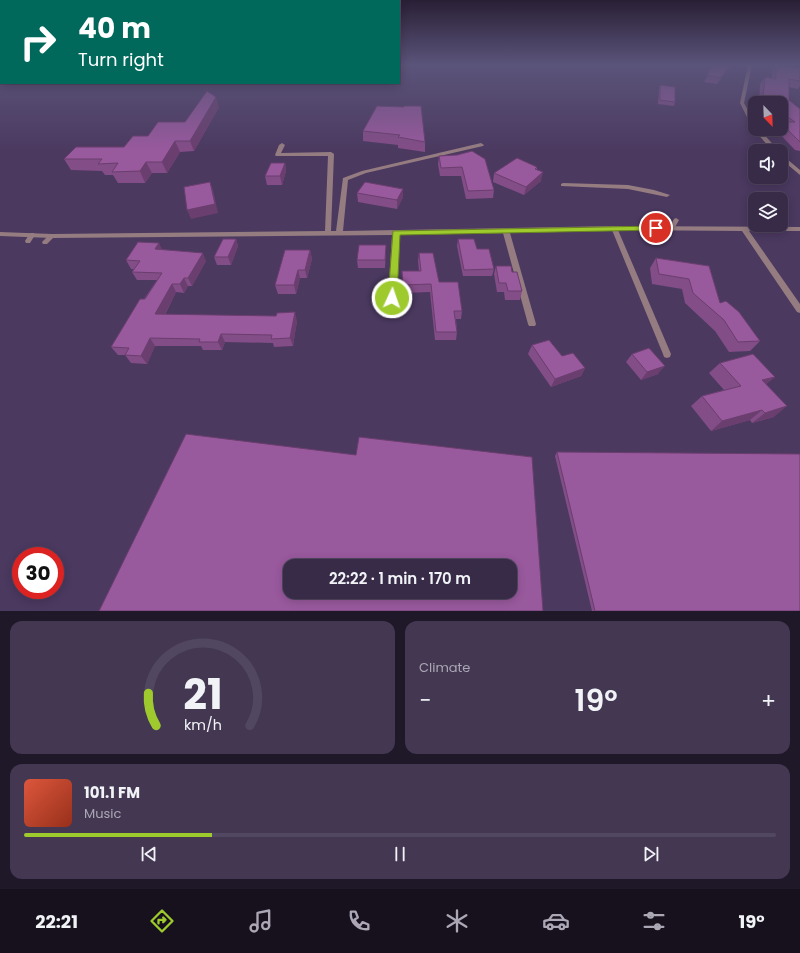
<!DOCTYPE html>
<html lang="en">
<head>
<meta charset="utf-8">
<style>
	:root { --surface:#382b48; --page:#433752; --text:#f1f3f6; --muted:#aba7b4; --line:#524760; --accent:#9eca2e }
	body { margin:0; font-family:Poppins,sans-serif; background:var(--page); color:var(--text); height:100vh; display:flex; flex-direction:column; font-size:15px; white-space:nowrap }
	* { box-sizing:border-box; margin:0 }
	p { font-size:13px; color:var(--muted) }
	.icon { flex:none; width:22px; height:22px; fill:none; stroke:currentColor; stroke-width:2; stroke-linecap:round; stroke-linejoin:round }
	.map { position:relative; height:611px; overflow:hidden }
	.panel { display:flex; flex-direction:column; gap:10px; padding:10px; background:#1f1828; flex:1 }
	.panel>* { flex:none }
	.guide { position:absolute; left:0px; top:0px; width:400px; height:84px; box-shadow:0 2px 10px #0003,0 0 0 1px var(--line); background:#00695c; color:#fff; overflow:hidden }
	.needle { width:26px; rotate:157deg }
	.fabs { position:absolute; left:748px; top:96px; display:grid; gap:8px }
	.fabs a { display:grid; place-items:center; width:40px; height:40px; border-radius:8px; background:var(--surface); box-shadow:0 2px 10px #0003,0 0 0 1px var(--line); font-size:20px }
	.speed { position:absolute; left:12px; top:547px; display:flex; gap:8px; font-size:20px; font-weight:700; text-align:center }
	.speed>* { display:grid; place-content:center; width:52px; height:52px; border-radius:50%; background:var(--surface); box-shadow:0 2px 10px #0003,0 0 0 1px var(--line); line-height:1 }
	.speed .limit { border:6px solid #d22; background:#fff; color:#111 }
	.pin { position:absolute; display:grid; place-items:center; width:34px; height:34px; color:#fff; margin:-17px; border:2px solid #fff; border-radius:50%; box-shadow:0 1px 4px #0007 }
	.me { position:absolute; width:44px; margin:-22px; rotate:3deg; stroke-linejoin:round; filter:drop-shadow(0 0 3px #0008) }
	.turn { display:flex; align-items:center; gap:14px; height:84px; padding:0 12px; font-size:18px }
	.turn .icon { width:52px; height:52px; stroke-width:2.5 }
	.turn b { display:block; font-size:28px; line-height:34px }
	.big { font-size:30px; font-weight:600; line-height:1.1 }
	.panel .tile { flex:1; display:flex; flex-direction:column; justify-content:center; gap:6px; min-width:0; padding:0 14px; border-radius:12px; background:var(--page) }
	.panel .dial { align-items:center; gap:0 }
	.dial svg { height:104px; overflow:visible; fill:none; stroke:var(--line); stroke-width:7; stroke-linecap:round; text-anchor:middle }
	.dial text { fill:var(--text); stroke:none }
	.song { display:flex; align-items:center; gap:12px }
	.cover { width:48px; height:48px; border-radius:6px; background:linear-gradient(135deg,hsl(10 70% 55%),hsl(10 70% 35%)) }
	.played { height:4px; border-radius:2px; background:linear-gradient(90deg,var(--accent) 25%,var(--line) 25%) }
	.keys { display:flex; justify-content:space-around; direction:ltr }
	.heat { display:flex; justify-content:space-between; align-items:center; font-size:22px; direction:ltr }
	.panel .tiles { flex:1; display:grid; gap:10px; grid-template-columns:1fr 1fr }
	.tile:last-child { grid-column:span 2 }
	.trip { position:absolute; left:283px; top:559px; width:234px; height:40px; border-radius:12px; background:var(--surface); box-shadow:0 2px 10px #0003,0 0 0 1px var(--line); font-weight:600; line-height:40px; text-align:center }
	.tabs { display:flex; height:64px; justify-content:space-around; align-items:center; background:#16111d; color:var(--muted) }
	.tabs .icon { width:28px; height:28px }
	.tabs .selected { color:var(--accent) }
	.tabs b { font-size:18px; color:var(--text) }
	.map>svg:first-child { display:block }
	.lines { fill:none; stroke-linecap:round; stroke-linejoin:round }
	.lane { fill:#947c81; fill-rule:evenodd }
	.street { fill:#947c81; fill-rule:evenodd }
	.wall { fill:#834d87 }
	.shaded-wall { fill:#6a3e6e }
	.building { fill:#98599d; stroke:#6a3e6e; fill-rule:evenodd }
	.route { fill:#9eca2e; stroke:#67831e }
</style>
</head>
<body>
<div class="map">
<svg width="800" height="611" viewBox="0 0 800 611">
	<rect width="100%" height="100%" fill="#4b3960"/>
	<g class="lines">
		<!-- lane -->
		<path class="lane" d="M 563,183 L 628,185 L 654,190 L 670,195 L 667,197 L 628,189 L 561,186 L 561,184 Z
			M 658,218 L 661,220 L 659,228 L 656,230 L 654,229 L 653,228 L 655,220 Z
			M 676,218 L 679,220 L 674,229 L 672,230 L 670,229 L 669,228 L 674,219 Z
			M 30,233 L 34,233 L 35,235 L 30,243 L 26,243 L 25,241 Z
			M 50,234 L 52,234 L 55,236 L 47,244 L 43,244 L 42,242 Z"/>
		<!-- street -->
		<path class="street" d="M 748,65 L 752,65 L 744,103 L 755,123 L 755,129 L 759,129 L 779,151 L 773,151 L 753,129 L 740,103 Z
			M 282,143 L 285,145 L 281,153 L 331,152 L 334,154 L 331,231 L 336,231 L 343,178 L 362,171 L 481,143 L 484,145 L 483,146 L 366,173 L 348,180 L 343,231 L 614,226 L 800,227 L 800,231 L 749,231 L 800,304 L 800,313 L 797,312 L 742,231 L 618,230 L 671,354 L 670,357 L 667,358 L 664,357 L 663,354 L 612,230 L 510,233 L 536,324 L 535,326 L 529,326 L 528,324 L 503,233 L 399,235 L 396,298 L 392,301 L 388,298 L 392,235 L 52,238 L 0,236 L 0,232 L 52,234 L 325,231 L 328,156 L 276,156 L 275,155 L 279,145 Z
			M 781,154 L 800,170 L 800,175 L 781,159 Z"/>
	</g>
	<!-- wall -->
	<path class="wall" d="M 713,65 L 732,65 L 717,84 L 704,82 Z
		M 776,65 L 784,65 L 800,68 L 800,86 L 798,89 L 789,87 L 789,100 L 800,109 L 800,151 L 795,150 L 775,129 L 781,129 L 781,103 L 759,103 L 760,84 L 765,77 L 772,78 L 772,70 Z
		M 660,85 L 675,102 L 674,106 L 658,104 L 659,89 Z
		M 377,106 L 425,142 L 425,152 L 398,148 L 398,145 L 363,141 L 363,131 Z
		M 219,107 L 194,151 L 180,152 L 167,173 L 152,173 L 145,183 L 118,183 L 113,175 L 105,175 L 102,171 L 71,170 L 64,159 L 124,147 L 148,136 L 185,122 Z
		M 457,155 L 494,190 L 493,198 L 466,199 L 461,176 L 440,176 L 438,164 L 439,156 Z
		M 285,163 L 286,171 L 282,185 L 267,185 L 265,176 Z
		M 537,167 L 537,170 L 541,181 L 524,195 L 493,182 L 494,173 Z
		M 357,193 L 403,197 L 397,209 L 358,202 Z
		M 236,239 L 238,246 L 231,265 L 217,265 L 214,257 Z
		M 458,239 L 477,249 L 494,269 L 492,276 L 463,276 L 457,246 Z
		M 386,245 L 385,268 L 358,268 L 357,260 Z
		M 163,250 L 206,261 L 192,286 L 188,286 L 184,293 L 176,292 L 165,315 L 297,321 L 293,346 L 274,347 L 273,343 L 225,342 L 222,350 L 203,350 L 201,346 L 155,346 L 147,364 L 131,363 L 125,355 L 118,355 L 111,347 L 157,280 L 137,280 L 132,272 L 134,269 L 131,269 L 126,260 Z
		M 310,250 L 312,259 L 307,278 L 300,278 L 296,294 L 278,294 L 275,285 Z
		M 419,253 L 439,282 L 462,311 L 461,319 L 456,319 L 457,332 L 456,340 L 435,340 L 430,292 L 403,293 L 402,271 L 419,271 L 418,261 Z
		M 656,258 L 709,266 L 720,303 L 760,341 L 750,351 L 729,352 L 715,331 L 685,303 L 682,289 L 652,284 L 650,268 Z
		M 496,266 L 512,272 L 522,291 L 520,300 L 505,300 L 504,292 L 497,292 L 494,274 Z
		M 532,345 L 562,356 L 585,368 L 581,376 L 551,387 L 528,354 Z
		M 632,354 L 658,374 L 641,380 L 626,362 Z
		M 720,363 L 775,377 L 766,384 L 774,417 L 752,423 L 750,420 L 711,431 L 691,406 L 702,396 L 724,390 L 709,373 Z
		M 557,452 L 800,611 L 592,611 L 555,456 Z"/>
	<!-- shaded-wall -->
	<path class="shaded-wall" d="M 731,65 L 732,65 L 717,84 L 720,78 Z
		M 216,97 L 219,107 L 194,151 L 190,141 Z
		M 175,141 L 180,152 L 167,173 L 162,162 Z
		M 146,162 L 152,173 L 145,183 L 140,171 Z
		M 285,163 L 286,171 L 282,185 L 280,176 Z
		M 543,172 L 541,181 L 524,195 L 526,187 Z
		M 210,182 L 213,190 L 218,213 L 191,219 L 187,210 Z
		M 403,189 L 403,197 L 397,209 L 397,200 Z
		M 236,239 L 238,246 L 231,265 L 228,257 Z
		M 159,243 L 163,251 L 155,249 Z
		M 386,245 L 386,253 L 385,268 L 385,260 Z
		M 310,250 L 312,259 L 307,278 L 305,270 Z
		M 203,253 L 206,261 L 192,286 L 188,278 Z
		M 298,270 L 300,278 L 296,294 L 294,285 Z
		M 184,278 L 188,286 L 184,293 L 180,284 Z
		M 172,284 L 176,292 L 161,322 L 155,314 Z
		M 295,312 L 297,321 L 293,346 L 290,338 Z
		M 221,334 L 225,342 L 222,350 L 218,342 Z
		M 150,338 L 155,346 L 147,364 L 141,356 Z
		M 665,366 L 658,374 L 641,380 L 647,372 Z
		M 585,368 L 581,376 L 551,387 L 555,379 Z
		M 775,377 L 762,387 L 762,380 Z
		M 787,406 L 774,417 L 752,423 L 765,413 Z
		M 762,410 L 750,420 L 711,431 L 722,421 Z"/>
	<!-- building -->
	<path class="building" d="M 713,65 L 731,65 L 720,78 L 707,75 Z
		M 776,65 L 784,65 L 800,68 L 800,81 L 789,79 L 789,100 L 800,109 L 800,142 L 781,123 L 781,122 L 795,122 L 781,112 L 781,103 L 770,103 L 763,98 L 765,77 L 776,79 Z
		M 660,85 L 675,87 L 675,102 L 660,100 Z
		M 207,91 L 216,97 L 190,141 L 175,141 L 162,162 L 146,162 L 140,171 L 112,172 L 118,163 L 98,164 L 102,159 L 64,159 L 76,147 L 124,147 L 133,136 L 148,136 L 158,122 L 185,122 Z
		M 377,106 L 404,107 L 404,106 L 421,106 L 425,142 L 398,137 L 400,135 L 363,131 Z
		M 472,151 L 485,159 L 494,190 L 468,191 L 462,167 L 441,168 L 439,156 L 457,155 Z
		M 517,158 L 537,167 L 535,169 L 543,172 L 526,187 L 494,173 Z
		M 271,163 L 285,163 L 280,176 L 265,176 Z
		M 210,182 L 215,204 L 187,210 L 184,187 Z
		M 365,182 L 403,189 L 397,200 L 357,193 Z
		M 223,239 L 236,239 L 228,257 L 214,257 Z
		M 458,239 L 474,239 L 477,249 L 489,249 L 494,269 L 464,270 Z
		M 138,242 L 159,243 L 155,249 L 203,253 L 188,278 L 184,278 L 180,284 L 172,284 L 155,314 L 276,316 L 277,313 L 295,312 L 290,338 L 271,339 L 272,335 L 221,334 L 218,342 L 199,342 L 200,339 L 150,338 L 141,356 L 125,355 L 129,348 L 111,347 L 140,299 L 145,299 L 162,273 L 132,272 L 140,261 L 126,260 Z
		M 359,245 L 386,245 L 385,260 L 357,260 Z
		M 285,250 L 310,250 L 305,270 L 298,270 L 294,285 L 275,285 Z
		M 419,253 L 433,253 L 439,282 L 458,282 L 462,311 L 454,311 L 457,332 L 436,332 L 431,284 L 403,285 L 402,271 L 421,271 Z
		M 656,258 L 709,266 L 720,303 L 726,301 L 739,312 L 760,341 L 738,342 L 724,320 L 693,293 L 689,279 L 659,274 Z
		M 496,266 L 511,266 L 512,272 L 517,272 L 522,291 L 508,291 L 506,283 L 499,283 Z
		M 549,340 L 562,356 L 573,353 L 585,368 L 555,379 L 532,345 Z
		M 649,348 L 665,366 L 647,372 L 632,354 Z
		M 753,354 L 775,377 L 762,380 L 787,406 L 765,413 L 762,410 L 722,421 L 702,396 L 741,386 L 720,363 Z
		M 186,434 L 356,455 L 359,437 L 532,457 L 543,611 L 99,611 ZM 290,566 L 510,566 L 510,592 L 290,592 Z
		M 557,452 L 800,454 L 800,611 L 595,611 Z"/>
	<!-- sky -->
	<linearGradient id="sky" x2="0" y2="1"><stop stop-color="#291f35"/><stop offset="0.43" stop-color="#5b547a"/><stop offset="1" stop-color="#5b547a" stop-opacity="0"/></linearGradient>
	<rect width="800" height="150" fill="url(#sky)"/>
	<!-- route -->
	<path class="route" d="M 656,226 L 659,227 L 659,230 L 400,235 L 397,298 L 392,302 L 388,298 L 393,231 Z"/>
</svg>
<div class="fabs">
<a><svg class="needle" viewBox="-14 -14 28 28"><path d="M0-13l5 13h-10z" fill="#e53935"/><path d="M0 13l5-13h-10z" fill="#aba7b4"/></svg></a>
<a><svg class="icon" aria-label="sound" viewBox="0 0 24 24"><path d="M4 9h4l5-4v14l-5-4H4zM17 9q2 3 0 6"/></svg></a>
<a><svg class="icon" aria-label="layers" viewBox="0 0 24 24"><path d="M12 4l9 5-9 5-9-5zM3 14l9 5 9-5"/></svg></a>
</div>
<div class="speed"><div class="limit">30</div></div>
<div class="pin" style="left:656px;top:228px;background:#d93025"><svg class="icon" aria-label="arrive" viewBox="0 0 24 24"><path d="M6 21V4h12l-3 4 3 4H6"/></svg></div>
<svg class="me" style="left:392px;top:298px" viewBox="-20 -20 40 40"><circle r="17" fill="#9eca2e" stroke="#fff" stroke-width="3"/><path d="M0-11L8 9 0 5-8 9z" fill="#fff"/></svg>
<div class="trip">22:22 · 1 min · 170 m</div>
<div class="guide">
<div class="turn"><svg class="icon" aria-label="right" viewBox="0 0 24 24"><path d="M7 20v-9h11M14 6l5 5-5 5"/></svg><div><b>40 m</b>Turn right</div></div>
</div>
</div>
<section class="panel">
<div class="tiles">
<div class="tile dial"><svg viewBox="0 0 100 80">
<path d="M14 69A42 42 0 1 1 86 69"/>
<path d="M14 69A42 42 0 0 1 8 44" stroke="#9eca2e"/>
<text x="50" y="56" font-size="32" font-weight="700">21</text>
<text x="50" y="72" font-size="11">km/h</text>
</svg></div>
<div class="tile"><p>Climate</p>
<div class="heat"><a>−</a><b class="big">19°</b><a>+</a></div>
</div>
<div class="tile">
<div class="song"><i class="cover"></i><div><b>101.1 FM</b><p>Music</p></div></div>
<div class="played"></div>
<div class="keys"><svg class="icon" aria-label="previous" viewBox="0 0 24 24"><path d="M18 5L8 12l10 7zM5 5v14"/></svg><svg class="icon" aria-label="pause" viewBox="0 0 24 24"><path d="M8 5v14M16 5v14"/></svg><svg class="icon" aria-label="next" viewBox="0 0 24 24"><path d="M6 5l10 7-10 7zM19 5v14"/></svg></div>
</div>
</div>
</section>
<nav class="tabs">
<b>22:21</b>
<svg class="icon selected" aria-label="directions" viewBox="0 0 24 24"><path d="M12 3l9 9-9 9-9-9zM9 14v-3h6M13 9l2 2-2 2"/></svg>
<svg class="icon" aria-label="music" viewBox="0 0 24 24"><path d="M9 18V5l10-2v13"/><circle cx="6" cy="18" r="3"/><circle cx="16" cy="16" r="3"/></svg>
<svg class="icon" aria-label="phone" viewBox="0 0 24 24"><path d="M5 4h4l2 5-3 2q2 4 5 5l2-3 5 2v4C11 20 4 13 5 4z"/></svg>
<svg class="icon" aria-label="climate" viewBox="0 0 24 24"><path d="M12 3v18M4 7l16 10M4 17L20 7"/></svg>
<svg class="icon" aria-label="car" viewBox="0 0 24 24"><path d="M5 17H2v-5l4-1 3-4h7l3 4 3 1v5h-3M9 17h6M6 11h13"/><circle cx="7" cy="17" r="2"/><circle cx="17" cy="17" r="2"/></svg>
<svg class="icon" aria-label="filters" viewBox="0 0 24 24"><path d="M4 7h16M4 17h16"/><circle cx="9" cy="7" r="2"/><circle cx="15" cy="17" r="2"/></svg>
<b>19°</b>
</nav>
</body>
</html>
